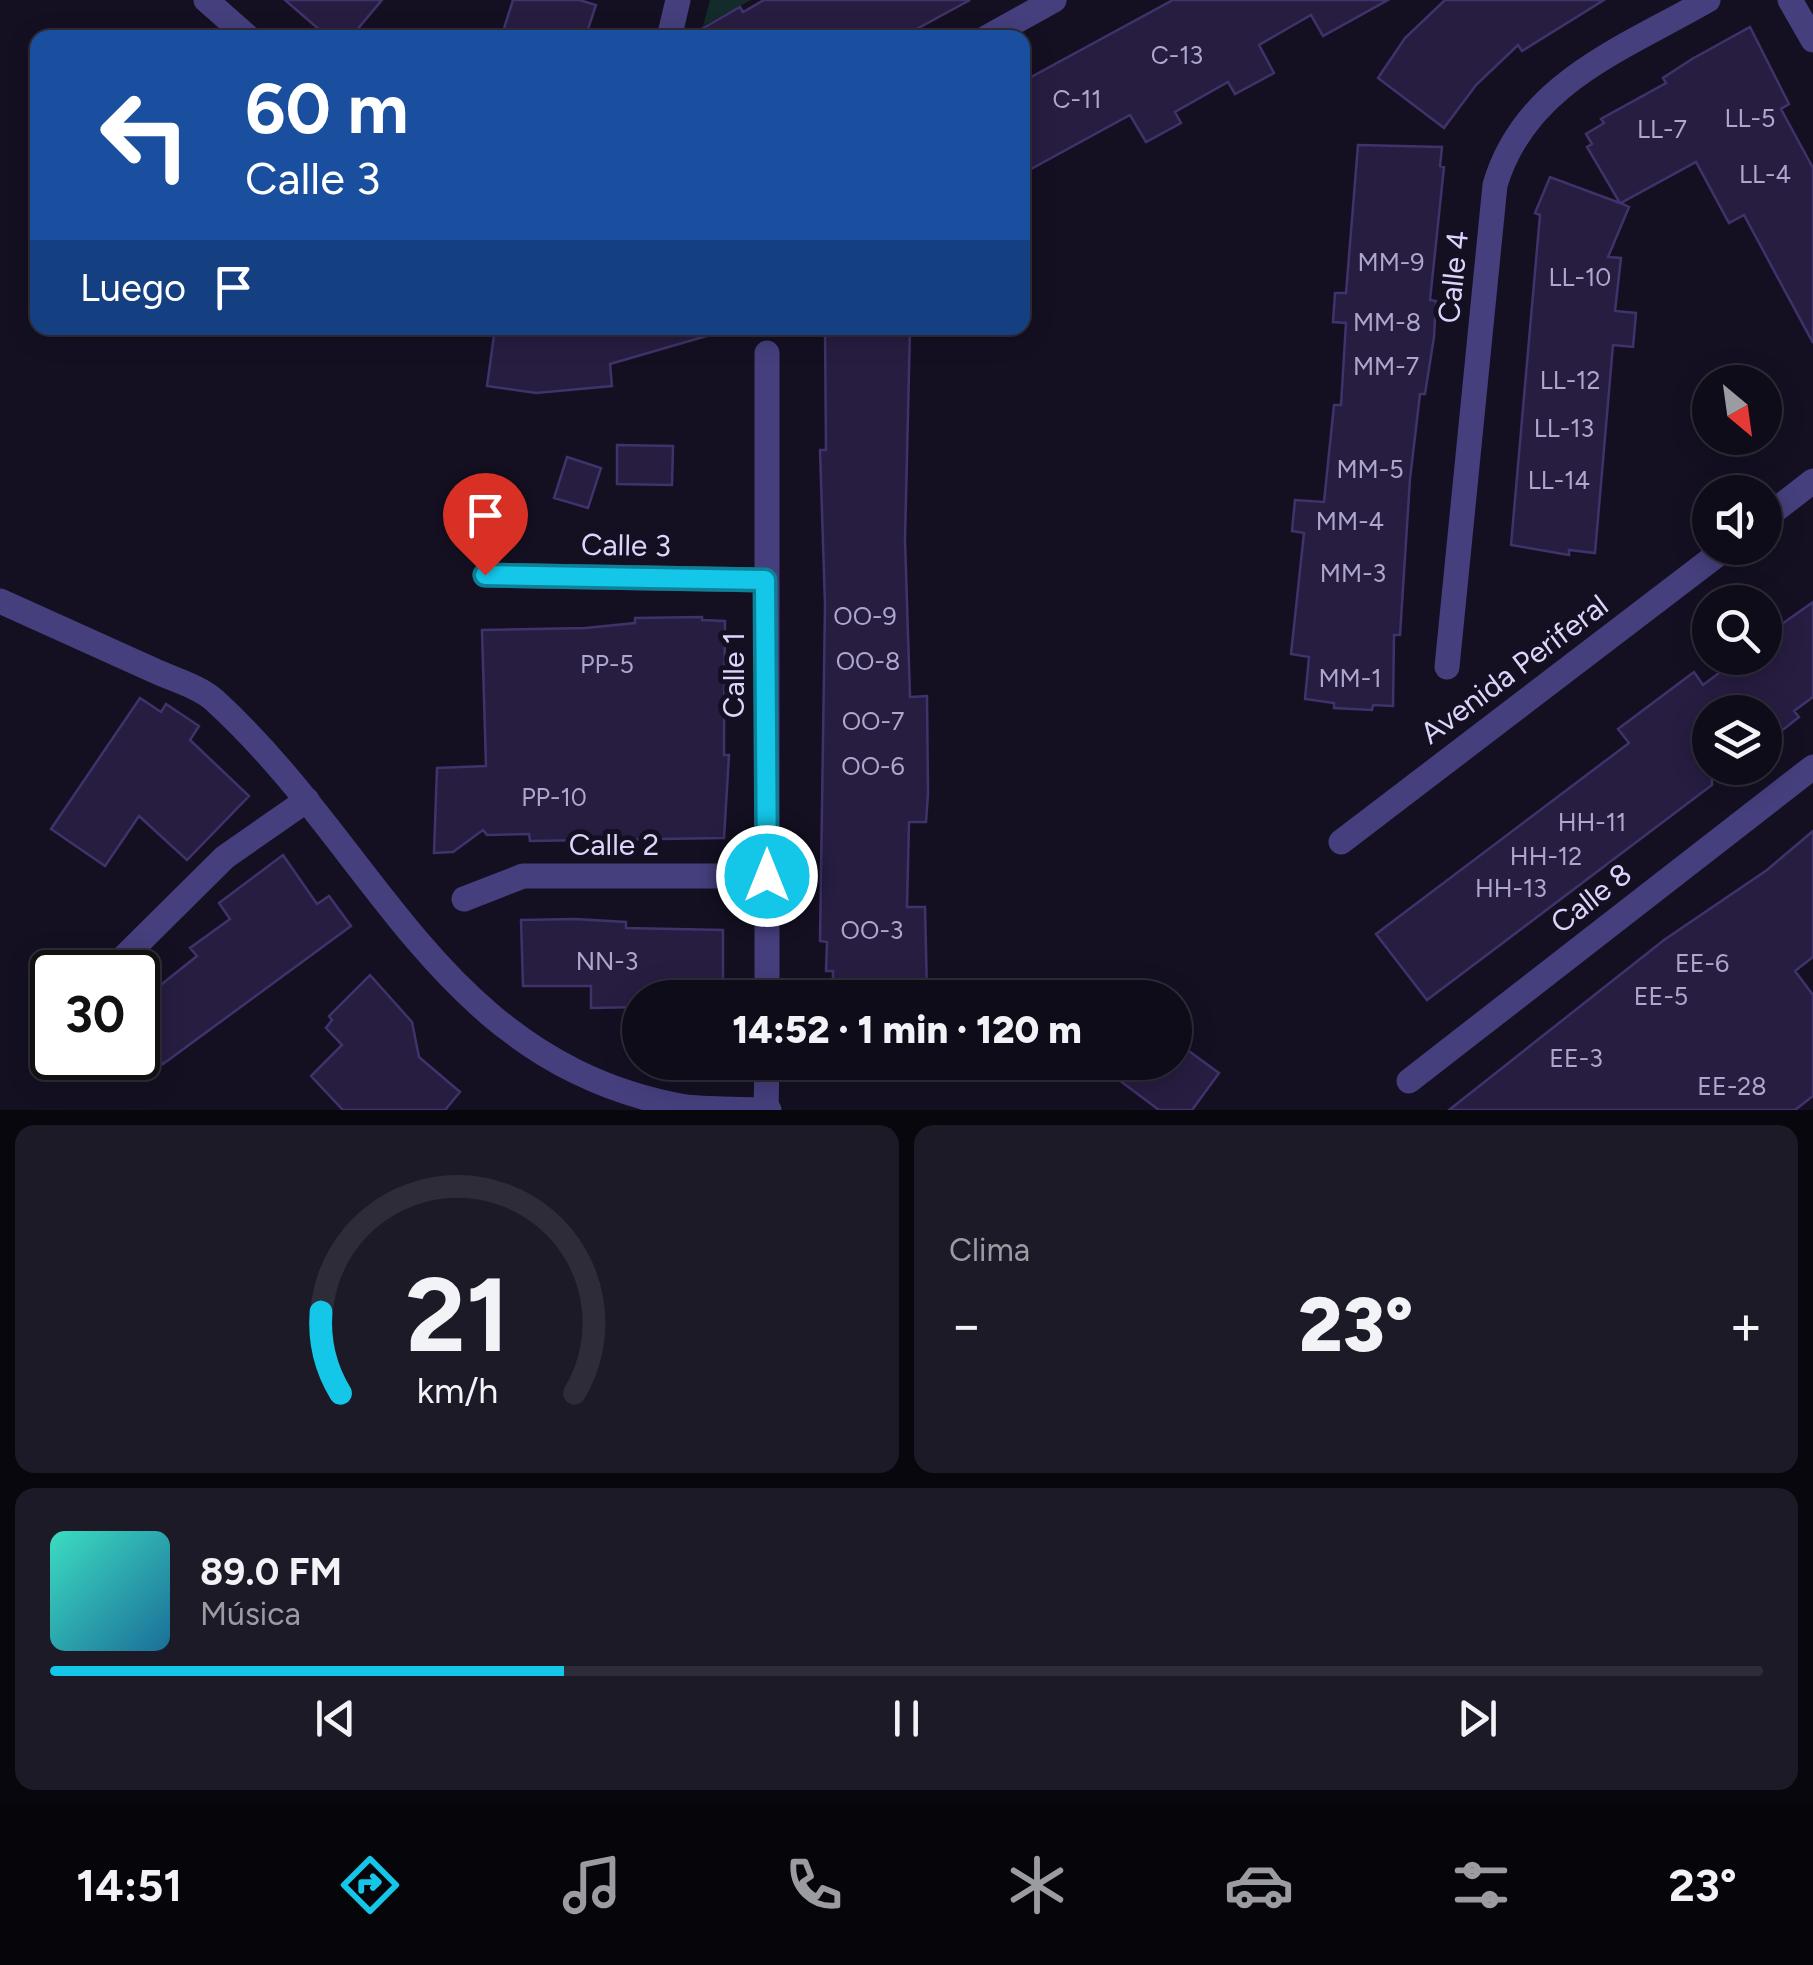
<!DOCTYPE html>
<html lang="es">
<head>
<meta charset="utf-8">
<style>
	:root { --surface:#0f0c1a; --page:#1d1a27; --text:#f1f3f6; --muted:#9b9ba2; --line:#2f2c39; --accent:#14c6e8 }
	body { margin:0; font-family:Figtree,sans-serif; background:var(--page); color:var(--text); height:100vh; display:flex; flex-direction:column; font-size:38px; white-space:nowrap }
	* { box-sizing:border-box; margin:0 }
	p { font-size:32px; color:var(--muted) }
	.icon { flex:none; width:55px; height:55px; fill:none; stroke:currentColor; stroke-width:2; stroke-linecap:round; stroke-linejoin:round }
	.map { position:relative; height:1110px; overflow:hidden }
	.panel { display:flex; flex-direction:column; gap:15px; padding:15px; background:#08070e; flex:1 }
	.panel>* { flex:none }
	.top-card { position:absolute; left:30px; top:30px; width:1000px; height:305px; border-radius:20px; box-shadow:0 5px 25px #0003,0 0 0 2px var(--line); background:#1a4fa0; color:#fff; overflow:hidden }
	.needle { width:65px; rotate:151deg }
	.controls { position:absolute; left:1692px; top:365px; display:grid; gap:20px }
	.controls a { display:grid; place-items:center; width:90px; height:90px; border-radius:50%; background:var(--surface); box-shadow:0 5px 25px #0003,0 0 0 2px var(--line); font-size:50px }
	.speed { position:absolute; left:30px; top:950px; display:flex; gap:20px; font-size:50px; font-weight:700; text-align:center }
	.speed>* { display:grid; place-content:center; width:130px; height:130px; border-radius:50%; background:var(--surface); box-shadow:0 5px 25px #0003,0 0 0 2px var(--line); line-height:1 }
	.speed .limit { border:5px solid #111; border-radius:15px; background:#fff; color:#111 }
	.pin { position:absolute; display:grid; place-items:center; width:85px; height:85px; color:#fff; margin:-102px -42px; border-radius:50% 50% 50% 0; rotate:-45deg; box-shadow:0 0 10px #0007 }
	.pin .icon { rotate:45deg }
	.me { position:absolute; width:110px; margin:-55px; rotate:0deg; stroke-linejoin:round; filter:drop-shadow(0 0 8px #0008) }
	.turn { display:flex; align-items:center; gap:35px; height:210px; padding:0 50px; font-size:45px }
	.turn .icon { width:130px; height:130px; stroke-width:2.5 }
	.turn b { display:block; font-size:70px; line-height:85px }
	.then { display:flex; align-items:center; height:95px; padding:0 50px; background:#0003; gap:20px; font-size:38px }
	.big { font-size:75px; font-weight:800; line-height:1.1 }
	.panel .tile { flex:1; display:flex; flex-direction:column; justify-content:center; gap:15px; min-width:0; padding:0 35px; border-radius:20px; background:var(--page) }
	.panel .dial { align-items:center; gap:0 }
	.dial svg { height:260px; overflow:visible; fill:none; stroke:var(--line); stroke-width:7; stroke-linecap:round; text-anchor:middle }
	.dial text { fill:var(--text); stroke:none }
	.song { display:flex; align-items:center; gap:30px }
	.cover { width:120px; height:120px; border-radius:15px; background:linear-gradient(135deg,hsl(170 70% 55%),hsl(200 70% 35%)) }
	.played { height:10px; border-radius:5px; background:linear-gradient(90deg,var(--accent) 30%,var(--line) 30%) }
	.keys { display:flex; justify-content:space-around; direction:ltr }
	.heat { display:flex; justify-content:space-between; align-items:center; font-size:55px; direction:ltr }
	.panel .tiles { flex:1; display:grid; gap:15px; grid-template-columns:1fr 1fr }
	.tile:last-child { grid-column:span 2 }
	.trip { position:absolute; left:622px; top:980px; width:570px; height:100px; border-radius:50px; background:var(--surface); box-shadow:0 5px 25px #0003,0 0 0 2px var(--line); font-weight:800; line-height:100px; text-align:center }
	.tabs { display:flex; height:160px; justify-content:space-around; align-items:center; background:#06050a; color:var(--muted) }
	.tabs .icon { width:70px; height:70px }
	.tabs .on { color:var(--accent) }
	.tabs b { font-size:45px; color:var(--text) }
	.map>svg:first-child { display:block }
	.green { fill:#132b2b }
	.building { fill:#271d41; stroke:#40326b; stroke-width:2.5 }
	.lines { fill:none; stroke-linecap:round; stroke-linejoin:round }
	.minor { stroke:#453f7d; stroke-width:25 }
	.tertiary { stroke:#453f7d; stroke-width:25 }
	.route-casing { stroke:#0d8197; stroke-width:25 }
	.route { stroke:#14c6e8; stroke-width:18 }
	.labels { text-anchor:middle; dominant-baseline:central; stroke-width:10; stroke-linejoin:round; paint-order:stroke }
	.number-label { font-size:25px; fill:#aea6cc }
	.street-label { font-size:30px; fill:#dbd4fb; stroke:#141022 }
</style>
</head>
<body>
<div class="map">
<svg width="1813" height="1110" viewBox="0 0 1813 1110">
	<rect width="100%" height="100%" fill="#141022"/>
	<!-- green -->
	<path class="green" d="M 710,0 L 751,0 L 703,26 Z"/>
	<!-- building -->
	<path class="building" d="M 285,0 L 382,0 L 350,38 L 329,38 Z
		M 513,0 L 579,0 L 596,5 L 585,38 L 501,38 Z
		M 764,0 L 970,0 L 900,38 L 686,38 L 740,7 L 743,12 Z
		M 1173,0 L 1388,0 L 1323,36 L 1311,15 L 1259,45 L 1274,73 L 1235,94 L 1228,82 L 1175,112 L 1181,123 L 1146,142 L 1130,115 L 1022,174 L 1022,82 Z
		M 1445,0 L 1604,0 L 1522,51 L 1518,45 L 1476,85 L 1444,128 L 1378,78 L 1405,38 Z
		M 1750,27 L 1789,104 L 1781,109 L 1813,168 L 1813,343 L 1744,215 L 1729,223 L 1696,162 L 1621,203 L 1629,207 L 1608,257 L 1621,258 L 1615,311 L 1636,313 L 1633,347 L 1613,345 L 1595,553 L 1569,550 L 1569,555 L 1511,545 L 1540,215 L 1535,213 L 1550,177 L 1620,203 L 1587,147 L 1592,144 L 1586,134 L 1604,123 L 1601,119 L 1666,83 L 1663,78 L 1692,59 Z
		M 1358,145 L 1442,147 L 1440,166 L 1444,167 L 1430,300 L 1436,301 L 1434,337 L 1425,394 L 1420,394 L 1410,479 L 1400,635 L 1394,635 L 1393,706 L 1373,705 L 1372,710 L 1334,708 L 1334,703 L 1305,699 L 1309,657 L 1291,654 L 1304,533 L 1292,531 L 1295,500 L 1324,502 L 1334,405 L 1341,405 L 1346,323 L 1333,322 L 1335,293 L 1346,293 Z
		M 495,328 L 709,328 L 710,335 L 610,364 L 612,386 L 536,393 L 487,386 Z
		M 825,328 L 910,328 L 905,540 L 910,697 L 927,696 L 928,794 L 926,822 L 909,822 L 907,907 L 925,907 L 927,994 L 833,992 L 833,971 L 826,971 L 827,942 L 820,941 L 825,605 L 820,450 L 826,450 Z
		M 617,445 L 673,446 L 672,485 L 617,484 Z
		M 567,457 L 601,468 L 588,508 L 554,498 Z
		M 1813,602 L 1813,697 L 1794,711 L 1799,717 L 1765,744 L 1765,712 L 1710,712 L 1712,785 L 1427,1000 L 1376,934 L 1629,743 L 1618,729 L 1694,672 L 1703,685 L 1739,658 L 1765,658 L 1765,636 Z
		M 702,617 L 702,620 L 725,621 L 724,740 L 724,755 L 729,755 L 724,838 L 530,841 L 529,834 L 487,835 L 483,830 L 453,852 L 434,853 L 437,768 L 486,766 L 482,630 L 585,628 L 635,623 L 635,618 Z
		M 140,698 L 161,712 L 166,704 L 199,726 L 190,740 L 249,796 L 187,860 L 139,816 L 105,866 L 51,829 Z
		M 1813,831 L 1813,957 L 1795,971 L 1813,995 L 1813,1096 L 1795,1110 L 1449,1110 L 1664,940 L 1767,870 Z
		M 283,855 L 317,904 L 329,896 L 351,926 L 163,1064 L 156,1055 L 138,1070 L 138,1003 L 197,956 L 190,948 L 230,919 L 219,903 Z
		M 575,919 L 626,922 L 626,928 L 723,930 L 723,998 L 640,998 L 640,1007 L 591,1008 L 591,986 L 523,986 L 521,920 Z
		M 370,975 L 412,1022 L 419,1057 L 460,1092 L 445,1110 L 343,1110 L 311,1076 L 342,1045 L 326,1028 L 332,1020 L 329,1016 Z
		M 1175,1041 L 1219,1073 L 1192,1110 L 1159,1110 L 1095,1062 L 1175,1062 Z"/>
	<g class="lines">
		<!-- minor -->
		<path class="minor" d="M 206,0 L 249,38
			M 1790,0 L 1813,40
			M 669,38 L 678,0
			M 986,38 L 1054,0
			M 1765,518 L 1813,481
			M 485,575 L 765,580
			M 1447,667 L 1495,185 C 1525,83 1623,49 1708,0
			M 1341,842 L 1726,548
			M 464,899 L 523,876 L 767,876
			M 109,972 L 225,857 L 307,800
			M 767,998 L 767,353
			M 1409,1081 L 1813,767
			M 766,1110 L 767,1062"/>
		<!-- tertiary -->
		<path class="tertiary" d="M 0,601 C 51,624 102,647 153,670 C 172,679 198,686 214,700 C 377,848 441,1064 686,1107 C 712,1110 742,1109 769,1110"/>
	</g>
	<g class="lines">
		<defs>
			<path id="route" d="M 485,575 L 765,580 L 767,876"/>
		</defs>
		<!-- route casing -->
		<use href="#route" class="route-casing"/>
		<!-- route -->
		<use href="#route" class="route"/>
	</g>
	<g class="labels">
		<!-- number labels -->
		<g class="number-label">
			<text x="1177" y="55">C-13</text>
			<text x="1077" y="99">C-11</text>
			<text x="1750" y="118">LL-5</text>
			<text x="1662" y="129">LL-7</text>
			<text x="1765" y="174">LL-4</text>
			<text x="1391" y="262">MM-9</text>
			<text x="1580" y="277">LL-10</text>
			<text x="1387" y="322">MM-8</text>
			<text x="1386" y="366">MM-7</text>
			<text x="1570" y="380">LL-12</text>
			<text x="1564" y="428">LL-13</text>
			<text x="1370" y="469">MM-5</text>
			<text x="1559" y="480">LL-14</text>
			<text x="1350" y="521">MM-4</text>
			<text x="1353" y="573">MM-3</text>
			<text x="865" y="616">OO-9</text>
			<text x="868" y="661">OO-8</text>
			<text x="607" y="664">PP-5</text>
			<text x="1350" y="678">MM-1</text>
			<text x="873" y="721">OO-7</text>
			<text x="873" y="766">OO-6</text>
			<text x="554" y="797">PP-10</text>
			<text x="1592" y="822">HH-11</text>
			<text x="1546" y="856">HH-12</text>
			<text x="1511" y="888">HH-13</text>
			<text x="872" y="930">OO-3</text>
			<text x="607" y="961">NN-3</text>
			<text x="1702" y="963">EE-6</text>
			<text x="1661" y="996">EE-5</text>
			<text x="1576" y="1058">EE-3</text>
			<text x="1732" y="1086">EE-28</text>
		</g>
		<!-- street labels -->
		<g class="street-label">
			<text transform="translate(1453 277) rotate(-84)">Calle 4</text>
			<text transform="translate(626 545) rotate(1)">Calle 3</text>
			<text transform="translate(1514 669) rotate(-37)">Avenida Periferal</text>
			<text transform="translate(733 675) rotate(-90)">Calle 1</text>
			<text x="614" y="844">Calle 2</text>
			<text transform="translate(1591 898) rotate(-38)">Calle 8</text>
		</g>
	</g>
</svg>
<div class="controls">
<a><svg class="needle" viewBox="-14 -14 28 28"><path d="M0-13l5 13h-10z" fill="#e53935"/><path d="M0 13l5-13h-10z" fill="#9b9ba2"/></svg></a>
<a><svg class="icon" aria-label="sound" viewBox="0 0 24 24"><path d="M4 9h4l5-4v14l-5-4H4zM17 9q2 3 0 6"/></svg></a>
<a><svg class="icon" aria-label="search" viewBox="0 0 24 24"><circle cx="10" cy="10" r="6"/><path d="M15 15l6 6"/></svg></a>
<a><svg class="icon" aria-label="layers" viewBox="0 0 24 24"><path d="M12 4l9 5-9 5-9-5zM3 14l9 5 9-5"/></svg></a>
</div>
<div class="speed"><div class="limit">30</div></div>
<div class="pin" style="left:485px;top:575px;background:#d93025"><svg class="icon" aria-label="arrive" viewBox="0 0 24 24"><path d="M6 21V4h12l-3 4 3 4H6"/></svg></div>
<svg class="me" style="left:767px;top:876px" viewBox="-20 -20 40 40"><circle r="17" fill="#14c6e8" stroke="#fff" stroke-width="3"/><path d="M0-11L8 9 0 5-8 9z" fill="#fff"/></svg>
<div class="trip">14:52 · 1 min · 120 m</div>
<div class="top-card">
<div class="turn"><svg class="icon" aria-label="left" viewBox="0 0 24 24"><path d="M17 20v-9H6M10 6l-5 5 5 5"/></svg><div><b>60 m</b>Calle 3</div></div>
<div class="then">Luego<svg class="icon" aria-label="arrive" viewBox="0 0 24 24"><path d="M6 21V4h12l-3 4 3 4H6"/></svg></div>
</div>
</div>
<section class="panel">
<div class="tiles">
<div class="tile dial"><svg viewBox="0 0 100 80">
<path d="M14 69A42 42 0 1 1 86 69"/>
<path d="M14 69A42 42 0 0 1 8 44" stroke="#14c6e8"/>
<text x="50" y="56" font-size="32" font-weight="700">21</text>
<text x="50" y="72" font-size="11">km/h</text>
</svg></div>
<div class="tile"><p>Clima</p>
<div class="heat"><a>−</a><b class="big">23°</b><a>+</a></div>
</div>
<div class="tile">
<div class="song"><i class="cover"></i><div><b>89.0 FM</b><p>Música</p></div></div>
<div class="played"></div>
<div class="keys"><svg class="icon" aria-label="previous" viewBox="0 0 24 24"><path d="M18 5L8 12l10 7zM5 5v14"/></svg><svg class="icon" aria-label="pause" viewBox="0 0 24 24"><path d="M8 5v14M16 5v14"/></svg><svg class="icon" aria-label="next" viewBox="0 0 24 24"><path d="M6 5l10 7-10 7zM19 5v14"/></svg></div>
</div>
</div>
</section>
<nav class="tabs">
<b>14:51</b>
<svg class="icon on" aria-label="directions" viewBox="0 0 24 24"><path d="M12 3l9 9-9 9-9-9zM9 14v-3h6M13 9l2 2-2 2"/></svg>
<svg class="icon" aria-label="music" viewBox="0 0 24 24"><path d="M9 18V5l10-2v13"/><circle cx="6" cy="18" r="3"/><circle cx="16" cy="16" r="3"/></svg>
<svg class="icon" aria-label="phone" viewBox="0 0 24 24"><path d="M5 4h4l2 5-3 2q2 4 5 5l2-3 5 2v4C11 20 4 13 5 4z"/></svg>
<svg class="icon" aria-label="climate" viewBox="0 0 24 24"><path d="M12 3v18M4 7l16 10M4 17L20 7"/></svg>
<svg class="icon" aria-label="car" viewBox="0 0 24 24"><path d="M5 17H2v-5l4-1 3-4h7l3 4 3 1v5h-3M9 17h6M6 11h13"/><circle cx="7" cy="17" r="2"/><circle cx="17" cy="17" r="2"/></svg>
<svg class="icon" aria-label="filters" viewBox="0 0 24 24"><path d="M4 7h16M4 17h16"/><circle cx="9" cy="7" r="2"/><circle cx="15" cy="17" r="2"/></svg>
<b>23°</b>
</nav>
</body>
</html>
